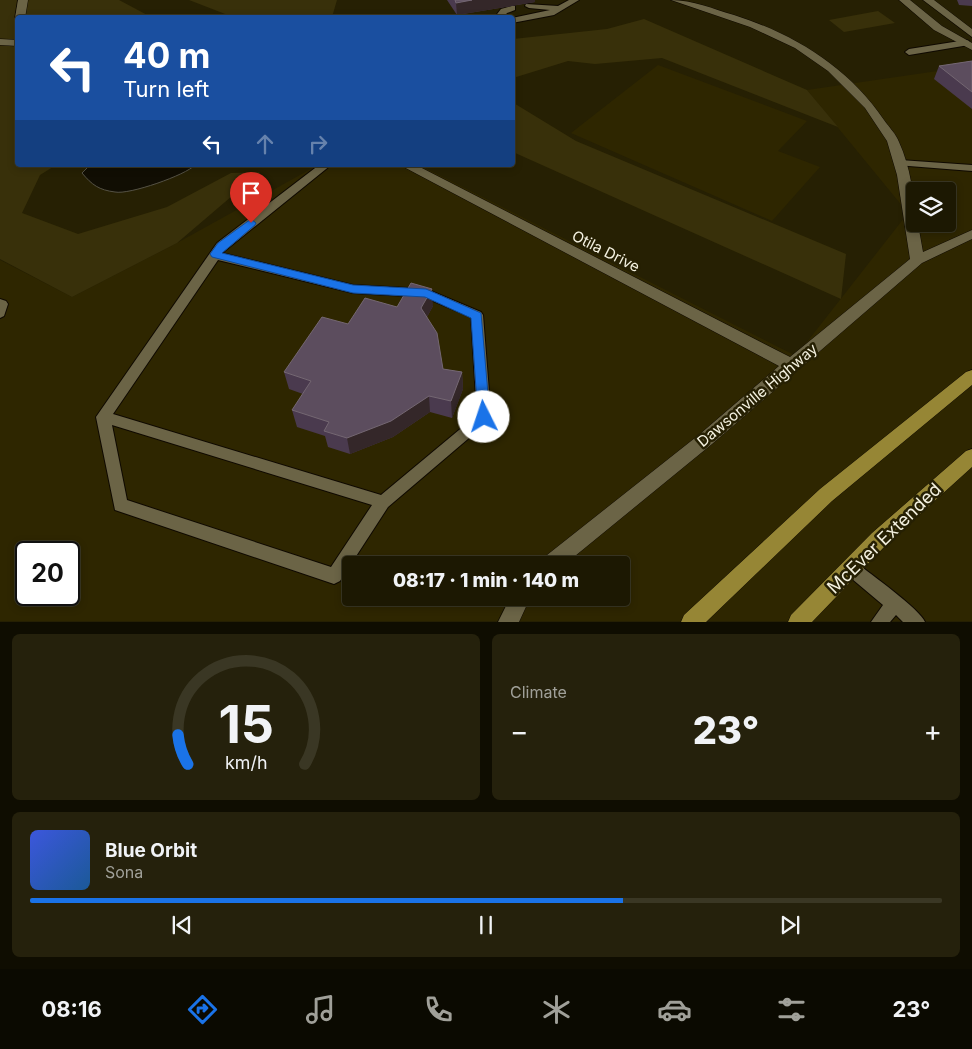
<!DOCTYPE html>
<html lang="en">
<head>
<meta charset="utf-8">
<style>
	:root { --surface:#1c1802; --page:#25210c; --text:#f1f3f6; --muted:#a0a099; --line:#3a3724; --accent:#1a73e8 }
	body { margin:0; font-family:Inter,sans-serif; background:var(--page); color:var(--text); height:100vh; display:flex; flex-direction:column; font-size:19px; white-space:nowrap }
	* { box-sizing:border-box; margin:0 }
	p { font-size:16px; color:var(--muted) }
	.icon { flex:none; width:28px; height:28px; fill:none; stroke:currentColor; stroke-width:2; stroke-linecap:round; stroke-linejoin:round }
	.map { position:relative; height:622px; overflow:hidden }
	.panel { display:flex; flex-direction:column; gap:12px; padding:12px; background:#0f0d01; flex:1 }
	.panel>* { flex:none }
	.hud { position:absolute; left:15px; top:15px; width:500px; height:152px; border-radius:5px; box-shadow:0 2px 8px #0003,0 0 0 1px var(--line); background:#1a4fa0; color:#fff; overflow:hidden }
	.controls { position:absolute; left:906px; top:182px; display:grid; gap:10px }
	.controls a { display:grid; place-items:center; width:50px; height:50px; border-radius:5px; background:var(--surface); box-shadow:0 2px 8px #0003,0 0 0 1px var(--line); font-size:25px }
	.speed { position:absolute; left:15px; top:541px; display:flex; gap:10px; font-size:25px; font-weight:700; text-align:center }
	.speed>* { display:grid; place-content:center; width:65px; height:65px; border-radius:50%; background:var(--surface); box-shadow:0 2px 8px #0003,0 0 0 1px var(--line); line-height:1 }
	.speed .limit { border:2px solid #111; border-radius:8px; background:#fff; color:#111 }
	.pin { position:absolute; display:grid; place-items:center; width:42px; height:42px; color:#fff; margin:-51px -21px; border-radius:50% 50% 50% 0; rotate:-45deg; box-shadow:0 0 5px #0007 }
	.pin .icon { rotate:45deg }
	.me { position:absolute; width:55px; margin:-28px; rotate:356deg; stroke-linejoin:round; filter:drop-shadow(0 0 4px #0008) }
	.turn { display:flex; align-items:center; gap:18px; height:105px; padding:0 25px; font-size:22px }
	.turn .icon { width:65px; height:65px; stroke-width:2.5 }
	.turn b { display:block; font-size:35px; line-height:42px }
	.lanes { display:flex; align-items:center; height:48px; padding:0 25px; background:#0003; justify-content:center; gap:25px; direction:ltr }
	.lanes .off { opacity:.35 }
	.big { font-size:38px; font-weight:800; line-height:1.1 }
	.panel .widget { flex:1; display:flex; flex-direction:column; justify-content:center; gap:8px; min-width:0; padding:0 18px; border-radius:8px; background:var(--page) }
	.panel .dial { align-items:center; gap:0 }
	.dial svg { height:130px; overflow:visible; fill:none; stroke:var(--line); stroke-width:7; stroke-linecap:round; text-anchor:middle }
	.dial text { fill:var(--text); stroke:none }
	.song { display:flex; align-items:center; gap:15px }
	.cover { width:60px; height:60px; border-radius:8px; background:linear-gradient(135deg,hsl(230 70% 55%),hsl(210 70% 35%)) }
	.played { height:5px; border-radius:2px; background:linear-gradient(90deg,var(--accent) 65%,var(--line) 65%) }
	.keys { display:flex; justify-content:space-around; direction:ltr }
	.heat { display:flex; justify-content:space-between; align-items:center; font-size:28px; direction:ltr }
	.panel .tiles { flex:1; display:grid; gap:12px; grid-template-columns:1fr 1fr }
	.widget:last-child { grid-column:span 2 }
	.trip { position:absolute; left:342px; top:556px; width:288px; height:50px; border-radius:5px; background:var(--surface); box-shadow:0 2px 8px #0003,0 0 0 1px var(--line); font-weight:800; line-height:50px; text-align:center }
	.dock { display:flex; height:80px; justify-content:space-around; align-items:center; background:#0b0a01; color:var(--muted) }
	.dock .icon { width:35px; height:35px }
	.dock .selected { color:var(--accent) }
	.dock b { font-size:22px; color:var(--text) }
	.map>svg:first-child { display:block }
	.built { fill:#2e2600; fill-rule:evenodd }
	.green { fill:#38300a }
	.water { fill:#110e03; stroke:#555245 }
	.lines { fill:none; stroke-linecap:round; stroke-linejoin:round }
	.lane-casing { stroke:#0f0900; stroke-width:2 }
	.street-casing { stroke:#0f0900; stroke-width:1 }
	.primary-casing { stroke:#0f0900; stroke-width:1 }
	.lane { fill:#6b6446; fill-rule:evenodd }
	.street { fill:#6b6446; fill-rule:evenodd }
	.primary { fill:#968635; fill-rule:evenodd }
	.wall { fill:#4a3a4e }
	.shaded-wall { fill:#342729 }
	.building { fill:#5c4d5e; stroke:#746772 }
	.route { fill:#1a73e8; stroke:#114b97 }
	.labels { text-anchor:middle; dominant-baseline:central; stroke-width:5; stroke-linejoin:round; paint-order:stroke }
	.street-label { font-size:15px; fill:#f4f1e0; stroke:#262003 }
	.near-street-label { font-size:18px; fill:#f4f1e0; stroke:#262003 }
</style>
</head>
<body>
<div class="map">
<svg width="972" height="622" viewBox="0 0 972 622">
	<rect width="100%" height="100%" fill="#262003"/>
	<!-- built -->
	<path class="built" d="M 658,65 L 807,121 L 778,151 L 820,167 L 772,221 L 571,133 Z
		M 972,66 L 972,621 L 0,621 L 0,260 L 72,297 L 177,243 L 318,165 L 419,165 L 796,356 L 908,213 L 807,90 ZM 915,191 L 948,191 L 948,224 L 915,224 ZM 26,552 L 69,552 L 69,595 L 26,595 ZM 351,565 L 621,565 L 621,598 L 351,598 Z"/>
	<!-- green -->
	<path class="green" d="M 0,0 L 119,0 L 151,17 L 18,18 L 18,165 L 56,165 L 40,175 L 22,213 L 78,234 L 167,207 L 231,173 L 260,172 L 177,243 L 72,297 L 0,259 Z
		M 189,0 L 337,0 L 332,17 L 233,17 Z
		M 878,11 L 895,23 L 844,32 L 829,20 Z
		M 644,19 L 807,90 L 838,127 L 662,58 L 595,64 L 568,61 L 513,78 L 513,39 L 607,29 Z
		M 512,102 L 576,141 L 846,254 L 841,299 L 513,152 Z"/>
	<!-- water -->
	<path class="water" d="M 90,165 L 195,165 C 186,175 129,195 115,192 C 99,190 92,185 82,173 Z"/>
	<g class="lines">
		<defs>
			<path id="lane" d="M 569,0 L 579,0 L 554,15 L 512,23 L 512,18 L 550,10 L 529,8 L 525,6 L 526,4 L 558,6 Z
				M 512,6 L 515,6 L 515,10 L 507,13 L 503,18 L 494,18 L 501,9 Z
				M 966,40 L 969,41 L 969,45 L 909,55 L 905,52 L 909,49 Z
				M 900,160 L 972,165 L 972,171 L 896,165 L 895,163 L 896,161 Z
				M 319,165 L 331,165 L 222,253 L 353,285 L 426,289 L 481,312 L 483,315 L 491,417 L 489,421 L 388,507 L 340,581 L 334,584 L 115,510 L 96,417 L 217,243 ZM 218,260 L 353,293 L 424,297 L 471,317 L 477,415 L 381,495 L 113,414 ZM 112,425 L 372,505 L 331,567 L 127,500 Z
				M 0,299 L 6,301 L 8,304 L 4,316 L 0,318 Z
				M 851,560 L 857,563 C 870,574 920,609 925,622 L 903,622 L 896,615 L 890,622 L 871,622 L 883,605 L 845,573 L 843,568 L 845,563 Z"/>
			<path id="street" d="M 18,0 L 28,0 L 25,18 L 18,18 L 18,20 L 15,18 Z
				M 671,0 C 693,0 713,9 734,15 C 794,34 848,67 884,120 C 889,127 896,134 899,142 C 910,166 915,197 915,224 L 918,224 L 923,252 L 972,230 L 972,239 L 922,263 L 712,444 L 564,565 L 539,565 L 542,559 L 700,434 L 779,366 L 400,165 L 416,165 L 790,357 L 910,259 L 897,175 L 887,141 L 865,108 L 828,71 L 795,48 L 750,27 Z
				M 899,0 L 910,0 L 942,26 L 972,43 L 972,50 L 934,30 Z
				M 923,0 L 934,0 L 972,29 L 972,37 Z
				M 0,39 L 18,40 L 18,46 L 0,45 Z
				M 510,598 L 530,598 L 519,622 L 498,622 Z"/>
			<path id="primary" d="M 972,370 L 972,385 L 832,501 L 706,622 L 681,622 L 684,615 L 820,489 L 966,372 Z
				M 972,449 L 972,467 L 886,545 L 812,622 L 788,622 L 791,615 L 872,533 L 966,451 Z"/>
		</defs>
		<!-- lane casing -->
		<use href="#lane" class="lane-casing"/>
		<!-- street casing -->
		<use href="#street" class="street-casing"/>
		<!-- primary casing -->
		<use href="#primary" class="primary-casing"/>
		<!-- lane -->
		<use href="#lane" class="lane"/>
		<!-- street -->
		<use href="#street" class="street"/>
		<!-- primary -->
		<use href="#primary" class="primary"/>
	</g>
	<!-- wall -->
	<path class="wall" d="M 447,0 L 535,0 L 535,2 L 457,15 Z
		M 957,0 L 972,0 L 972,6 L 959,5 Z
		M 972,61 L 972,109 L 934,79 L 939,66 Z
		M 433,306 L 427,317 L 443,369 L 462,372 L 463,389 L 452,418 L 430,412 L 393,437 L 350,454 L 328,447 L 325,436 L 297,427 L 292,410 L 303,394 L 289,389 L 284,372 L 348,324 L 397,307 Z"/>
	<!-- shaded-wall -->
	<path class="shaded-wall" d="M 472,0 L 535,0 L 535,2 L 457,15 L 456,3 Z
		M 432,289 L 433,306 L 423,324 L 421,308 Z
		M 462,372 L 463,389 L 452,418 L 451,401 Z
		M 429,396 L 430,412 L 393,437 L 350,454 L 347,438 Z"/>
	<!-- building -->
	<path class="building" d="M 455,0 L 472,0 L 456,3 Z
		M 972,61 L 972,92 L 939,66 Z
		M 411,283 L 432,289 L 421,308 L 437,333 L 443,369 L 462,372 L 451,401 L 429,396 L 391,421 L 347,438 L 324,431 L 329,422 L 292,410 L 311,381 L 284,372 L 322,317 L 348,324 L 365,298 L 397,307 Z"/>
	<!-- route -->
	<path class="route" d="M 251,219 L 256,223 L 255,225 L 222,253 L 353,285 L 426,289 L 481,313 L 490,417 L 489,421 L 484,422 L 479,421 L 478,417 L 471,318 L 425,297 L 353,293 L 212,257 L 210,254 L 218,243 Z"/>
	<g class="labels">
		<!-- street labels -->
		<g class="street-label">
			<text transform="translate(606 251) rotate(27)">Otila Drive</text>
			<text transform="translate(757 395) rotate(-40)">Dawsonville Highway</text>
		</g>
		<!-- near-street labels -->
		<g class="near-street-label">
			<text transform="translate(884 538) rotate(-44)">McEver Extended</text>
		</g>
	</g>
</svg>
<div class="controls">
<a><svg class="icon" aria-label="layers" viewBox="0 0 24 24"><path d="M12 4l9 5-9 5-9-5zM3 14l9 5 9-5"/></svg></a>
</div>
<div class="speed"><div class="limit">20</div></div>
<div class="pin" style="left:251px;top:223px;background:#d93025"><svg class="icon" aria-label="arrive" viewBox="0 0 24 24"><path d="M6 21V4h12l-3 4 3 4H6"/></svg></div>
<svg class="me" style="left:484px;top:417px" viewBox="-20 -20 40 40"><circle r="19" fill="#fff"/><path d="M0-13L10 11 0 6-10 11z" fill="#1a73e8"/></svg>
<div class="trip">08:17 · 1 min · 140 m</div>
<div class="hud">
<div class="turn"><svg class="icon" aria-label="left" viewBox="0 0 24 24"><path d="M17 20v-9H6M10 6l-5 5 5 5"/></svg><div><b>40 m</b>Turn left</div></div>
<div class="lanes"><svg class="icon" aria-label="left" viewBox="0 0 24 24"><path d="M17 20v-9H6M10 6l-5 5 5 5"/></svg><svg class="icon off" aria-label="ahead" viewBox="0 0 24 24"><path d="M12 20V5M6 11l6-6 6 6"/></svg><svg class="icon off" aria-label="right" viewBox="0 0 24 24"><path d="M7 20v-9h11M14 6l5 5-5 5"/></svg></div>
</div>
</div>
<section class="panel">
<div class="tiles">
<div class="widget dial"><svg viewBox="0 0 100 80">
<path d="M14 69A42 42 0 1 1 86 69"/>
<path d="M14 69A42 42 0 0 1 8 51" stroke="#1a73e8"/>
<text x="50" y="56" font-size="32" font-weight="700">15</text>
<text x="50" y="72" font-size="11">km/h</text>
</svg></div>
<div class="widget"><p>Climate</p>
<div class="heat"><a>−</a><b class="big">23°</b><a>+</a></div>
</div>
<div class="widget">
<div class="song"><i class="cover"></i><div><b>Blue Orbit</b><p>Sona</p></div></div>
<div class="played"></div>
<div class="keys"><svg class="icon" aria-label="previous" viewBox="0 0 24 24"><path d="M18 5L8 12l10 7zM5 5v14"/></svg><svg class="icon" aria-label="pause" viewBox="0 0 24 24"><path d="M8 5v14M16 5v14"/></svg><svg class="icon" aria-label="next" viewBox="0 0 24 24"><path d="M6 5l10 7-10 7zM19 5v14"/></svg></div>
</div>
</div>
</section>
<nav class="dock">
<b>08:16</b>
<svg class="icon selected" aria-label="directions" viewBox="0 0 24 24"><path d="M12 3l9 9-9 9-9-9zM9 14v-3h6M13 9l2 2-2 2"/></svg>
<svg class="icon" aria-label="music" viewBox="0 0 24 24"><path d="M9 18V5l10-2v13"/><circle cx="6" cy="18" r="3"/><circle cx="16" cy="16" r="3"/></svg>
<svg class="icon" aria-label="phone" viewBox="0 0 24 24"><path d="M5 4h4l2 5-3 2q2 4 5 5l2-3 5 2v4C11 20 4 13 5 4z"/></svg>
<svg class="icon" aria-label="climate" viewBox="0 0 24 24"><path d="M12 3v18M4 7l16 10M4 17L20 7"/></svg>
<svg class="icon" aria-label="car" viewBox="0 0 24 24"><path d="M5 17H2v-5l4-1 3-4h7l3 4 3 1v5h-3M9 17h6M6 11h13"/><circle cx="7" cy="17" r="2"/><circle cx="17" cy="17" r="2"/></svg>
<svg class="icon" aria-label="filters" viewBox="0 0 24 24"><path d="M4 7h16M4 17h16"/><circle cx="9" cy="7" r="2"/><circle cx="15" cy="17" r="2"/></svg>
<b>23°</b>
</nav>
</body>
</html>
